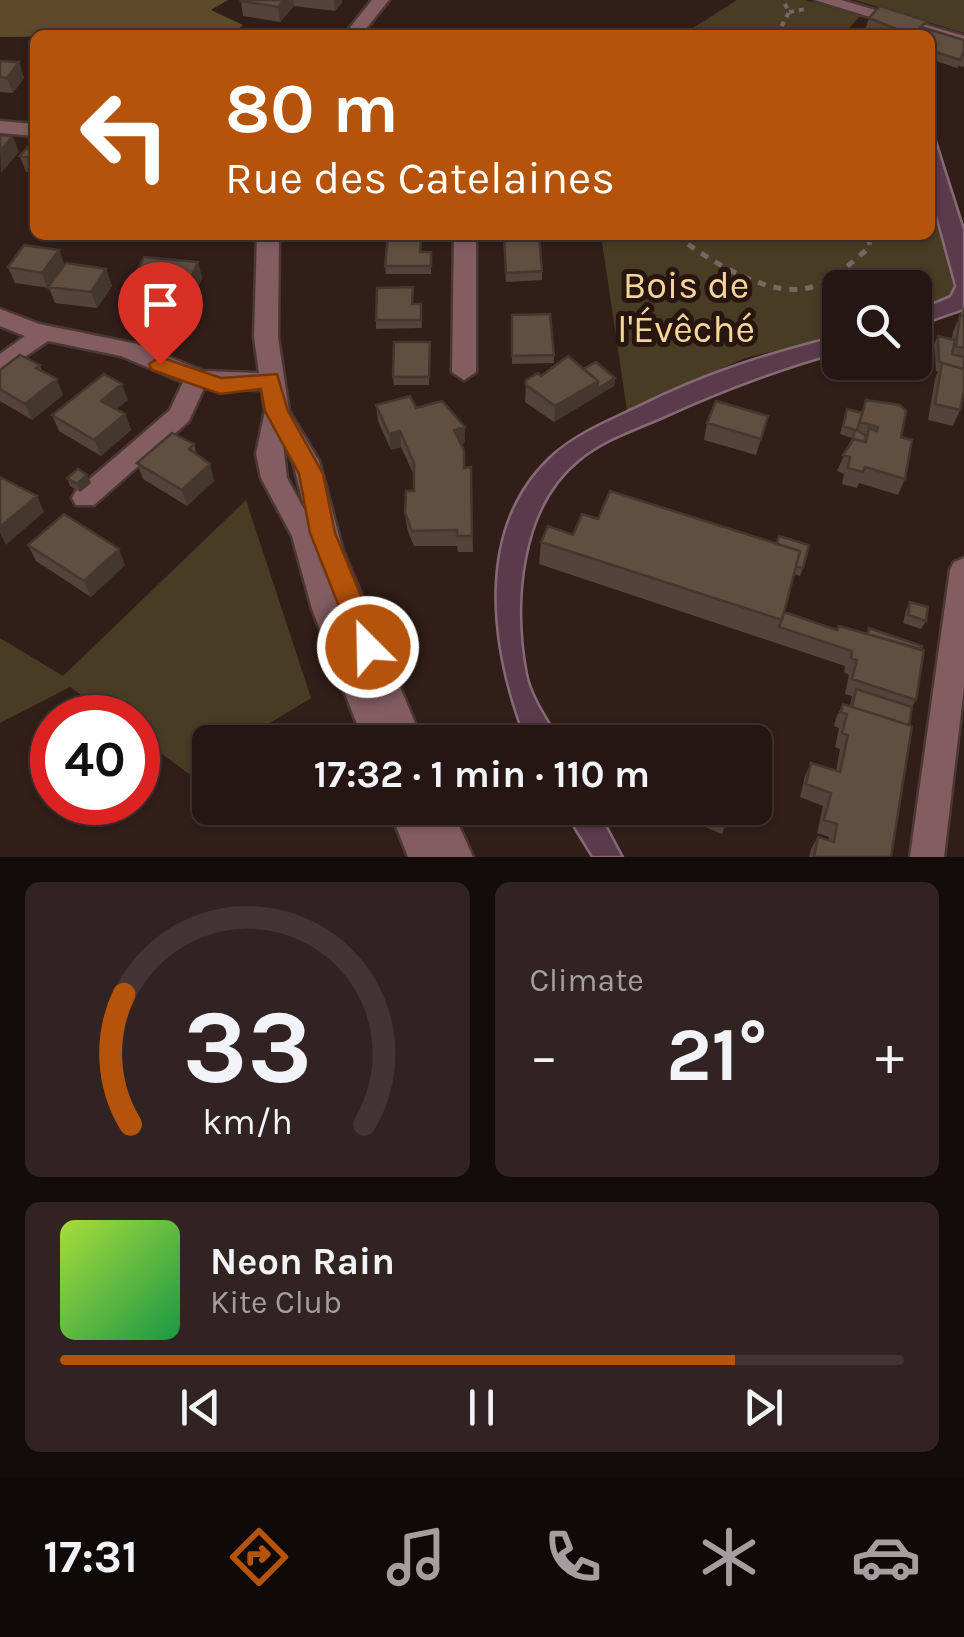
<!DOCTYPE html>
<html lang="en">
<head>
<meta charset="utf-8">
<style>
	:root { --surface:#251613; --page:#312321; --text:#f1f3f6; --muted:#a39fa0; --line:#423533; --accent:#b45309 }
	body { margin:0; font-family:Karla,sans-serif; background:var(--page); color:var(--text); height:100vh; display:flex; flex-direction:column; font-size:38px; white-space:nowrap }
	* { box-sizing:border-box; margin:0 }
	p { font-size:32px; color:var(--muted) }
	.icon { flex:none; width:55px; height:55px; fill:none; stroke:currentColor; stroke-width:2; stroke-linecap:round; stroke-linejoin:round }
	.map { position:relative; height:857px; overflow:hidden }
	.panel { display:flex; flex-direction:column; gap:25px; padding:25px; background:#140c0a; flex:1 }
	.panel>* { flex:none }
	.hud { position:absolute; left:30px; top:30px; width:905px; height:210px; border-radius:15px; box-shadow:0 2px 8px #0004,0 0 0 2px var(--line); background:#b45309; color:#fff; overflow:hidden }
	.fabs { position:absolute; left:822px; top:270px; display:grid; gap:20px }
	.fabs a { display:grid; place-items:center; width:110px; height:110px; border-radius:15px; background:var(--surface); box-shadow:0 2px 8px #0004,0 0 0 2px var(--line); font-size:50px }
	.speed { position:absolute; left:30px; top:695px; display:flex; gap:20px; font-size:50px; font-weight:700; text-align:center }
	.speed>* { display:grid; place-content:center; width:130px; height:130px; border-radius:50%; background:var(--surface); box-shadow:0 2px 8px #0004,0 0 0 2px var(--line); line-height:1 }
	.speed .limit { border:15px solid #d22; background:#fff; color:#111 }
	.pin { position:absolute; display:grid; place-items:center; width:85px; height:85px; color:#fff; margin:-102px -42px; border-radius:50% 50% 50% 0; rotate:-45deg; box-shadow:0 0 10px #0007 }
	.pin .icon { rotate:45deg }
	.me { position:absolute; width:110px; margin:-55px; rotate:337deg; stroke-linejoin:round; filter:drop-shadow(0 0 8px #0008) }
	.turn { display:flex; align-items:center; gap:35px; height:210px; padding:0 30px; font-size:45px }
	.turn .icon { width:130px; height:130px; stroke-width:2.5 }
	.turn b { display:block; font-size:70px; line-height:85px }
	.big { font-size:75px; font-weight:700; line-height:1.1 }
	.panel .card { flex:1; display:flex; flex-direction:column; justify-content:center; gap:15px; min-width:0; padding:0 35px; border-radius:15px; background:var(--page) }
	.panel .dial { align-items:center; gap:0 }
	.dial svg { height:260px; overflow:visible; fill:none; stroke:var(--line); stroke-width:7; stroke-linecap:round; text-anchor:middle }
	.dial text { fill:var(--text); stroke:none }
	.song { display:flex; align-items:center; gap:30px }
	.cover { width:120px; height:120px; border-radius:15px; background:linear-gradient(135deg,hsl(80 70% 55%),hsl(140 70% 35%)) }
	.played { height:10px; border-radius:5px; background:linear-gradient(90deg,var(--accent) 80%,var(--line) 80%) }
	.keys { display:flex; justify-content:space-around; direction:ltr }
	.heat { display:flex; justify-content:space-between; align-items:center; font-size:55px; direction:ltr }
	.panel .tiles { flex:1; display:grid; gap:25px; grid-template-columns:1fr 1fr }
	.card:last-child { grid-column:span 2 }
	.trip { position:absolute; left:192px; top:725px; width:580px; height:100px; border-radius:15px; background:var(--surface); box-shadow:0 2px 8px #0004,0 0 0 2px var(--line); font-weight:700; line-height:100px; text-align:center }
	.tabs { display:flex; height:160px; justify-content:space-around; align-items:center; background:#0f0908; color:var(--muted) }
	.tabs .icon { width:70px; height:70px }
	.tabs .selected { color:var(--accent) }
	.tabs b { font-size:45px; color:var(--text) }
	.map>svg:first-child { display:block }
	.green { fill:#493c24 }
	.forest { fill:#5c4a2a }
	.water { fill:#5b3a4b; stroke:#856a75; stroke-width:2.5 }
	.lines { fill:none; stroke-linecap:round; stroke-linejoin:round }
	.minor-casing { stroke:#4b3834; stroke-width:5 }
	.path-far1 { stroke:#786763; stroke-width:4; stroke-dasharray:5 5; stroke-linecap:butt }
	.path { stroke:#786763; stroke-width:5; stroke-dasharray:8 8; stroke-linecap:butt }
	.minor { fill:#845d62; fill-rule:evenodd }
	.wall { fill:#534338 }
	.shaded-wall { fill:#43372e }
	.building { fill:#604e41; stroke:#43372e; stroke-width:2.5 }
	.route { fill:#b45309; stroke:#753606; stroke-width:2.5 }
	.labels { text-anchor:middle; dominant-baseline:central; stroke-width:10; stroke-linejoin:round; paint-order:stroke }
	.park-label { font-size:38px; fill:#f5d59a; stroke:#271510 }
</style>
</head>
<body>
<div class="map">
<svg width="964" height="857" viewBox="0 0 964 857">
	<rect width="100%" height="100%" fill="#311e19"/>
	<!-- green -->
	<path class="green" d="M 737,0 L 805,0 L 860,16 L 843,35 L 682,35 Z
		M 855,0 L 964,0 L 964,33 Z
		M 930,194 L 955,286 L 950,296 L 915,311 L 915,288 L 840,288 L 840,335 L 745,358 L 627,411 L 601,235 L 930,235 Z
		M 246,500 L 311,698 L 239,742 L 210,742 L 210,760 L 189,774 L 138,736 L 138,718 L 112,717 L 70,687 L 0,723 L 0,638 L 63,676 Z"/>
	<!-- forest -->
	<path class="forest" d="M 0,0 L 228,0 L 211,10 L 243,25 L 231,35 L 0,37 Z"/>
	<!-- water -->
	<path class="water" d="M 930,122 L 964,229 L 964,310 L 915,327 L 915,311 L 950,296 L 955,286 L 930,194 Z
		M 840,335 L 840,353 C 777,370 720,392 661,419 C 633,431 603,441 579,461 C 520,509 514,604 527,674 C 532,698 549,721 561,742 L 526,742 C 491,652 471,529 552,455 C 576,433 609,420 638,406 C 706,372 767,353 840,335 Z
		M 562,808 L 597,808 L 623,857 L 592,857 Z"/>
	<g class="lines">
		<defs>
			<path id="minor" d="M 372,0 L 389,0 L 361,35 L 344,35 Z
				M 815,0 L 841,0 L 964,36 L 964,46 Z
				M 0,121 L 35,124 L 35,136 L 0,133 Z
				M 257,235 L 279,235 L 278,337 L 289,411 L 319,461 L 343,551 L 423,742 L 364,742 L 312,609 L 292,536 L 261,478 L 256,454 L 265,411 L 262,390 L 204,388 L 189,421 L 94,505 L 76,505 L 72,498 L 76,491 L 170,410 L 183,382 L 121,356 L 48,341 L 0,374 L 0,354 L 25,336 L 0,326 L 0,309 L 39,324 L 137,344 L 203,371 L 259,373 L 254,337 ZM 283,444 L 293,462 L 305,511 L 287,478 Z
				M 454,235 L 476,235 L 476,372 L 464,380 L 452,372 Z
				M 964,558 L 964,687 L 944,857 L 910,857 L 950,570 L 954,562 Z
				M 389,808 L 451,808 L 473,857 L 408,857 Z"/>
		</defs>
		<!-- minor casing -->
		<use href="#minor" class="minor-casing"/>
		<!-- path-far1 -->
		<path class="path-far1" d="M 789,12 L 806,9
			M 777,35 L 789,12 L 783,0"/>
		<!-- path -->
		<path class="path" d="M 675,235 C 708,259 769,300 812,287 C 834,280 852,262 870,247 L 868,235"/>
		<!-- minor -->
		<use href="#minor" class="minor"/>
	</g>
	<!-- wall -->
	<path class="wall" d="M 242,0 L 342,0 L 342,3 L 335,11 L 294,6 L 280,22 L 243,16 L 241,1 Z
		M 869,18 L 924,28 L 964,40 L 964,67 L 959,66 L 957,68 L 930,59 L 930,35 L 869,35 L 864,33 Z
		M 0,61 L 19,62 L 24,78 L 13,93 L 0,92 Z
		M 35,138 L 35,173 L 26,172 L 20,156 Z
		M 421,243 L 421,252 L 431,252 L 431,274 L 386,274 L 385,266 Z
		M 504,245 L 542,271 L 542,280 L 506,282 Z
		M 59,250 L 64,265 L 106,269 L 112,286 L 97,308 L 55,303 L 49,288 L 15,283 L 8,267 Z
		M 198,262 L 202,278 L 190,305 L 170,303 L 169,298 L 138,296 L 133,279 Z
		M 413,304 L 421,304 L 422,328 L 376,329 L 376,320 Z
		M 964,306 L 964,390 L 960,410 L 953,426 L 928,420 L 935,379 L 938,371 L 936,371 L 934,344 L 938,336 L 952,339 L 953,332 Z
		M 512,315 L 554,355 L 554,363 L 512,364 Z
		M 430,342 L 429,385 L 394,385 L 393,377 Z
		M 40,365 L 42,371 L 63,395 L 32,420 L 0,401 L 0,370 Z
		M 583,369 L 615,378 L 614,386 L 554,422 L 525,402 L 526,380 Z
		M 128,400 L 117,409 L 125,414 L 131,430 L 101,456 L 59,431 L 52,415 Z
		M 866,400 L 901,437 L 905,479 L 898,495 L 859,483 L 857,488 L 842,484 L 844,474 L 837,471 L 852,438 L 840,434 L 847,409 L 861,413 Z
		M 376,405 L 416,408 L 465,427 L 465,443 L 461,444 L 464,468 L 471,467 L 473,552 L 458,552 L 457,546 L 414,546 L 407,529 L 405,513 L 414,491 L 414,475 L 401,447 L 391,450 L 378,421 Z
		M 768,416 L 756,455 L 704,440 L 707,423 Z
		M 194,444 L 197,455 L 210,464 L 214,481 L 187,506 L 143,479 L 137,463 Z
		M 67,478 L 91,483 L 80,492 L 70,486 Z
		M 598,519 L 803,568 L 800,576 L 794,574 L 784,612 L 837,630 L 867,634 L 869,628 L 916,700 L 912,707 L 891,857 L 809,857 L 811,849 L 818,837 L 829,840 L 829,837 L 817,833 L 823,806 L 800,797 L 805,776 L 811,763 L 836,771 L 840,749 L 835,747 L 839,728 L 834,726 L 836,718 L 843,704 L 850,706 L 852,696 L 845,694 L 849,675 L 844,672 L 845,666 L 539,564 L 541,542 L 573,535 Z
		M 28,545 L 125,565 L 91,597 L 36,561 Z
		M 910,602 L 926,621 L 921,629 L 903,623 L 906,610 Z
		M 679,808 L 725,827 L 722,834 L 677,815 Z"/>
	<!-- shaded-wall -->
	<path class="shaded-wall" d="M 284,0 L 293,0 L 294,6 L 280,22 L 278,7 Z
		M 334,0 L 342,0 L 342,3 L 335,11 Z
		M 19,62 L 24,78 L 13,93 L 7,78 Z
		M 13,136 L 19,152 L 1,173 L 0,151 Z
		M 59,250 L 65,266 L 48,290 L 42,273 Z
		M 198,262 L 202,278 L 190,305 L 186,289 Z
		M 106,269 L 112,286 L 97,308 L 91,292 Z
		M 615,378 L 614,386 L 554,422 L 555,406 L 598,381 Z
		M 57,379 L 63,395 L 32,420 L 25,404 Z
		M 122,384 L 128,400 L 107,417 L 101,401 Z
		M 125,414 L 131,430 L 101,456 L 94,440 Z
		M 465,427 L 465,443 L 454,446 L 454,430 Z
		M 400,431 L 401,447 L 391,450 L 389,434 Z
		M 210,464 L 214,481 L 187,506 L 182,490 Z
		M 87,475 L 91,483 L 80,492 L 77,484 Z
		M 37,496 L 44,512 L 6,545 L 0,533 L 0,527 Z
		M 119,549 L 125,565 L 91,597 L 84,581 Z"/>
	<!-- building -->
	<path class="building" d="M 242,0 L 284,0 L 278,7 L 241,1 Z
		M 880,6 L 927,21 L 913,35 L 911,35 L 869,18 Z
		M 924,28 L 964,40 L 964,51 L 960,60 L 930,50 L 930,35 L 916,35 Z
		M 0,61 L 19,62 L 7,78 L 0,77 Z
		M 0,135 L 13,136 L 0,151 Z
		M 35,138 L 35,158 L 20,156 Z
		M 388,235 L 421,235 L 420,252 L 431,252 L 431,266 L 385,266 Z
		M 539,236 L 542,271 L 506,273 L 504,237 Z
		M 24,245 L 59,250 L 42,273 L 8,267 Z
		M 144,257 L 198,262 L 186,289 L 166,287 L 168,282 L 133,279 Z
		M 66,263 L 106,269 L 91,292 L 48,287 Z
		M 413,287 L 412,304 L 421,304 L 421,320 L 376,320 L 377,288 Z
		M 550,314 L 554,355 L 512,356 L 512,315 Z
		M 960,315 L 964,316 L 964,348 L 956,346 Z
		M 938,336 L 955,340 L 952,354 L 964,357 L 964,369 L 939,362 Z
		M 394,342 L 430,342 L 429,377 L 393,377 Z
		M 20,355 L 40,365 L 36,368 L 57,379 L 25,404 L 0,389 L 0,370 Z
		M 568,356 L 598,381 L 555,406 L 526,385 L 526,380 L 538,373 L 541,376 Z
		M 596,362 L 615,378 L 597,389 L 598,381 L 583,369 Z
		M 942,363 L 964,369 L 964,390 L 960,410 L 935,404 Z
		M 104,374 L 122,384 L 101,401 L 125,414 L 94,440 L 52,415 Z
		M 410,396 L 416,408 L 442,401 L 465,427 L 454,430 L 464,450 L 464,468 L 471,467 L 472,536 L 457,536 L 457,530 L 412,531 L 405,513 L 406,491 L 414,491 L 414,463 L 400,431 L 389,434 L 376,405 Z
		M 866,400 L 900,405 L 906,411 L 901,437 L 912,440 L 905,479 L 865,467 L 863,472 L 848,468 L 850,457 L 843,455 L 854,439 L 866,442 L 869,428 L 877,431 L 878,427 L 860,422 Z
		M 716,401 L 768,416 L 761,439 L 707,423 Z
		M 847,409 L 862,413 L 857,430 L 866,436 L 864,442 L 854,439 L 852,441 L 855,430 L 843,426 Z
		M 172,433 L 194,444 L 189,449 L 210,464 L 182,490 L 137,463 Z
		M 78,469 L 87,475 L 77,484 L 67,478 Z
		M 0,477 L 37,496 L 0,527 Z
		M 610,491 L 800,551 L 782,620 L 541,542 L 548,526 L 573,535 L 582,514 L 598,519 Z
		M 64,514 L 119,549 L 84,581 L 28,545 Z
		M 779,536 L 809,545 L 803,568 L 796,566 L 800,551 L 777,544 Z
		M 910,602 L 928,607 L 926,621 L 908,615 Z
		M 784,612 L 837,630 L 839,626 L 924,650 L 916,700 L 852,679 L 857,660 L 851,658 L 852,651 L 779,627 Z
		M 869,628 L 922,646 L 921,650 L 868,634 Z
		M 856,689 L 912,707 L 909,725 L 852,707 Z
		M 843,704 L 912,726 L 891,857 L 814,857 L 818,837 L 834,842 L 837,824 L 824,820 L 831,793 L 806,784 L 811,763 L 840,772 L 848,735 L 842,733 L 847,714 L 841,712 Z
		M 679,808 L 718,808 L 729,812 L 725,827 Z"/>
	<!-- route -->
	<path class="route" d="M 160,357 L 221,378 L 277,374 L 288,411 L 323,474 L 335,533 L 382,647 L 378,656 L 359,656 L 355,647 L 310,533 L 299,474 L 265,411 L 261,389 L 220,394 L 152,370 L 149,364 Z"/>
	<g class="labels">
		<!-- park labels -->
		<g class="park-label">
			<text x="686" y="285">Bois de<tspan x="686" dy="44">l'Évêché</tspan></text>
		</g>
	</g>
</svg>
<div class="fabs">
<a><svg class="icon" aria-label="search" viewBox="0 0 24 24"><circle cx="10" cy="10" r="6"/><path d="M15 15l6 6"/></svg></a>
</div>
<div class="speed"><div class="limit">40</div></div>
<div class="pin" style="left:160px;top:364px;background:#d93025"><svg class="icon" aria-label="arrive" viewBox="0 0 24 24"><path d="M6 21V4h12l-3 4 3 4H6"/></svg></div>
<svg class="me" style="left:368px;top:647px" viewBox="-20 -20 40 40"><circle r="17" fill="#b45309" stroke="#fff" stroke-width="3"/><path d="M0-11L8 9 0 5-8 9z" fill="#fff"/></svg>
<div class="trip">17:32 · 1 min · 110 m</div>
<div class="hud">
<div class="turn"><svg class="icon" aria-label="left" viewBox="0 0 24 24"><path d="M17 20v-9H6M10 6l-5 5 5 5"/></svg><div><b>80 m</b>Rue des Catelaines</div></div>
</div>
</div>
<section class="panel">
<div class="tiles">
<div class="card dial"><svg viewBox="0 0 100 80">
<path d="M14 69A42 42 0 1 1 86 69"/>
<path d="M14 69A42 42 0 0 1 12 29" stroke="#b45309"/>
<text x="50" y="56" font-size="32" font-weight="700">33</text>
<text x="50" y="72" font-size="11">km/h</text>
</svg></div>
<div class="card"><p>Climate</p>
<div class="heat"><a>−</a><b class="big">21°</b><a>+</a></div>
</div>
<div class="card">
<div class="song"><i class="cover"></i><div><b>Neon Rain</b><p>Kite Club</p></div></div>
<div class="played"></div>
<div class="keys"><svg class="icon" aria-label="previous" viewBox="0 0 24 24"><path d="M18 5L8 12l10 7zM5 5v14"/></svg><svg class="icon" aria-label="pause" viewBox="0 0 24 24"><path d="M8 5v14M16 5v14"/></svg><svg class="icon" aria-label="next" viewBox="0 0 24 24"><path d="M6 5l10 7-10 7zM19 5v14"/></svg></div>
</div>
</div>
</section>
<nav class="tabs">
<b>17:31</b>
<svg class="icon selected" aria-label="directions" viewBox="0 0 24 24"><path d="M12 3l9 9-9 9-9-9zM9 14v-3h6M13 9l2 2-2 2"/></svg>
<svg class="icon" aria-label="music" viewBox="0 0 24 24"><path d="M9 18V5l10-2v13"/><circle cx="6" cy="18" r="3"/><circle cx="16" cy="16" r="3"/></svg>
<svg class="icon" aria-label="phone" viewBox="0 0 24 24"><path d="M5 4h4l2 5-3 2q2 4 5 5l2-3 5 2v4C11 20 4 13 5 4z"/></svg>
<svg class="icon" aria-label="climate" viewBox="0 0 24 24"><path d="M12 3v18M4 7l16 10M4 17L20 7"/></svg>
<svg class="icon" aria-label="car" viewBox="0 0 24 24"><path d="M5 17H2v-5l4-1 3-4h7l3 4 3 1v5h-3M9 17h6M6 11h13"/><circle cx="7" cy="17" r="2"/><circle cx="17" cy="17" r="2"/></svg>
</nav>
</body>
</html>
